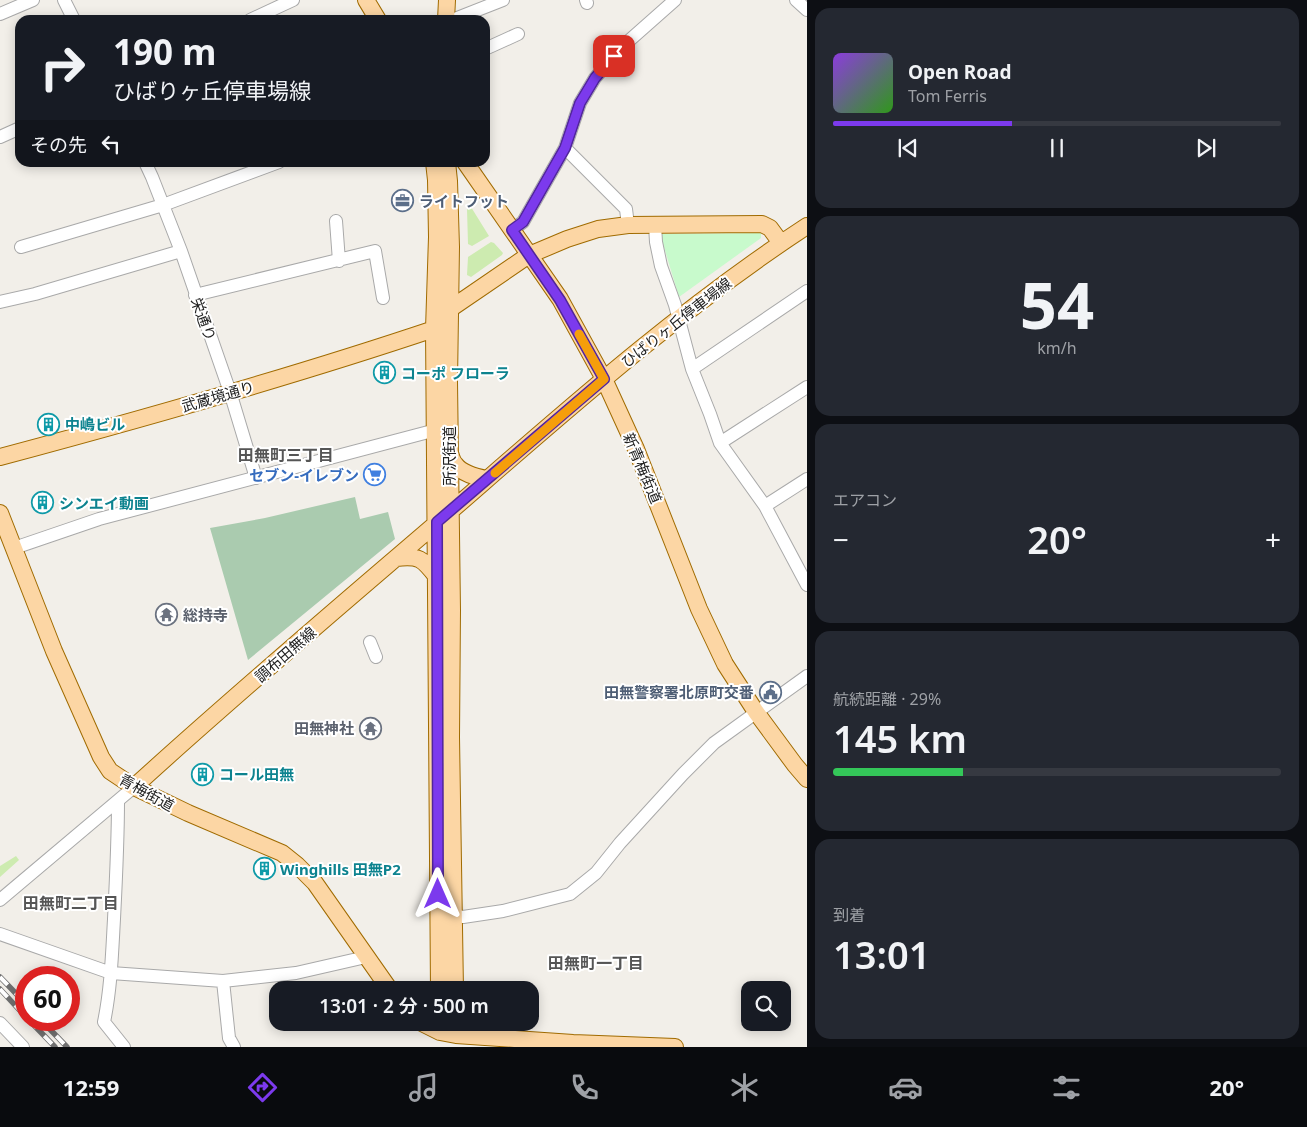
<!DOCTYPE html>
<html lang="ja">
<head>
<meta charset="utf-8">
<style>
	:root { --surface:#171b24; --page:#242831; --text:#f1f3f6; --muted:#9ea1a6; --line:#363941; --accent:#7c3aed }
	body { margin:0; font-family:"Noto Sans","Noto Sans JP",sans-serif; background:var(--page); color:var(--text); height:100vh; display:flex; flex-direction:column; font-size:19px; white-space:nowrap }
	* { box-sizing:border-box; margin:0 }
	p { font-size:16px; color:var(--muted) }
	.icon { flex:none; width:28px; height:28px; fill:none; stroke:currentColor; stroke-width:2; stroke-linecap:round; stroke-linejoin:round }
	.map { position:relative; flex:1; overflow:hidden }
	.drawer { display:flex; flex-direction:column; gap:8px; padding:8px; background:#0d0f14; width:500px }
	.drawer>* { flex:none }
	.guide { position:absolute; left:15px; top:15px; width:475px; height:152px; border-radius:15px; box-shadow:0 2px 12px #0003; background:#171b24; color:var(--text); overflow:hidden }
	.buttons { position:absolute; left:741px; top:981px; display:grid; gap:10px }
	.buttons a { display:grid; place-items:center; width:50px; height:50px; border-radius:10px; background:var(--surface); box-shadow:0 2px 12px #0003; font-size:25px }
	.speed { position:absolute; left:15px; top:966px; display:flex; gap:10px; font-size:25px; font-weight:700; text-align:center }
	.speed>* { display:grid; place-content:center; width:65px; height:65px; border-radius:50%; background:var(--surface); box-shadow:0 2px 12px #0003; line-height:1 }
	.speed .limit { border:8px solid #d22; background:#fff; color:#111 }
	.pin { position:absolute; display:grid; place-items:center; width:42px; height:42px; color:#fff; margin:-21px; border-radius:10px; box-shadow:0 2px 8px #0006 }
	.me { position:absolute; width:55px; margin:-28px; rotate:0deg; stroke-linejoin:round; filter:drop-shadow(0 0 4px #0008) }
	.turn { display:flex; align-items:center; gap:18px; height:105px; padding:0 15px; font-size:22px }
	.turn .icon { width:65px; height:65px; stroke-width:2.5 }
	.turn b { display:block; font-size:35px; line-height:42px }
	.then { display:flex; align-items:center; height:48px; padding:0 15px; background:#0003; gap:10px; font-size:19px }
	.big { font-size:38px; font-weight:600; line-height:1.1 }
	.drawer .tile { flex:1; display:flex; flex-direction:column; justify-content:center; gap:8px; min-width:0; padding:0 18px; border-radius:15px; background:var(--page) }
	.drawer .dial { align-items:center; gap:0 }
	.dial b { font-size:65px; line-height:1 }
	.song { display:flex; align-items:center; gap:15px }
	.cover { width:60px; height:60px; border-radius:8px; background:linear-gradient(135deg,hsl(270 70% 55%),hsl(110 70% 35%)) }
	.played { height:5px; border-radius:2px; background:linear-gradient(90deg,var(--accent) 40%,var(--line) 40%) }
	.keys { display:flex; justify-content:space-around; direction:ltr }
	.heat { display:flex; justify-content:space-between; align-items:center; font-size:28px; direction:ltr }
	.charge { height:8px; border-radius:4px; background:linear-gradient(90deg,#34c759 29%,var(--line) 0) }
	.trip { position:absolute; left:269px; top:981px; width:270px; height:50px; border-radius:15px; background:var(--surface); box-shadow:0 2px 12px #0003; font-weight:600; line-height:50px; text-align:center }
	.dock { display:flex; height:80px; justify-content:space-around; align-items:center; background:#090b0e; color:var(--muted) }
	.dock .icon { width:35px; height:35px }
	.dock .selected { color:var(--accent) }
	.dock b { font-size:22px; color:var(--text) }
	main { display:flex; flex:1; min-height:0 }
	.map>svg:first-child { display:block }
	.grass { fill:#cdebb0 }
	.cemetery { fill:#aacbaf }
	.park { fill:#c8facc }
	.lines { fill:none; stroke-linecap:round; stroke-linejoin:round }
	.minor-casing { stroke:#a9a9a9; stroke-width:14 }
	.major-casing { stroke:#a06b00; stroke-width:18 }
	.minor { stroke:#fff; stroke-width:12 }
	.major { stroke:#fcd6a4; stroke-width:16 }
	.rail-casing { stroke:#707070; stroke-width:5.5 }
	.rail { stroke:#fff; stroke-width:4; stroke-dasharray:11; stroke-linecap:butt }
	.route-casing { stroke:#51269a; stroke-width:12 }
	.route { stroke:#7c3aed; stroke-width:9 }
	.slow { stroke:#f59e0b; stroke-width:9 }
	.labels { text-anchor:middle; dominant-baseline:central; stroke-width:4; stroke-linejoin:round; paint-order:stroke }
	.service-label { font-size:15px; font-weight:bold; fill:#4e5e75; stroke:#fff; text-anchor:start }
	.street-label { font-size:15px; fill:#222; stroke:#fff }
	.culture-label { font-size:15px; font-weight:bold; fill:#0d838f; stroke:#fff; text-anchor:start }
	.shop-label { font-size:15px; font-weight:bold; fill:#366cbe; stroke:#fff; text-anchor:end }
	.worship-label { font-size:15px; font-weight:bold; fill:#5b616d; stroke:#fff; text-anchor:start }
	.neighbourhood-label { font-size:16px; font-weight:bold; fill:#555; stroke:#fff }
</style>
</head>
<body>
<main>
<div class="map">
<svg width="807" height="1047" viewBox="0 0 807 1047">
	<rect width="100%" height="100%" fill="#f2efe9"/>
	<!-- grass -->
	<path class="grass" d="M 471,207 L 489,236 L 472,246 L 468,244 L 467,209 Z
		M 491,242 L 494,243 L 503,253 L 502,255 L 471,277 L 467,275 L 468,257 Z
		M 16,856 L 19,860 L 0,877 L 0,866 Z"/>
	<!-- cemetery -->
	<path class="cemetery" d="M 355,497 L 360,519 L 388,512 L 395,539 L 248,660 L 210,528 L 265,518 Z"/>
	<!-- park -->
	<path class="park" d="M 761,233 L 761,238 L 679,297 L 660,234 Z"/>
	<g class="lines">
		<defs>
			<path id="minor" d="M 64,0 L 74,20
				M 586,0 L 587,3
				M 796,0 L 807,10
				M 0,14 L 33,0
				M 250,20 L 293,0
				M 452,20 L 503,0
				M 485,49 L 518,34
				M 0,137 L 20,128
				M 565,148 L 626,209 L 628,225
				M 145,162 L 152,177 L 181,251 L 230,392 L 256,478
				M 336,221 L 339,261
				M 655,225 L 656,242 L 661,266 L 675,305 L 692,369 L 710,414 L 720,443 L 765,506 L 807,585
				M 512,230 L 523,222 L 565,148 L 580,103 L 595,78 L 623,46 L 675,0
				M 21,247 L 163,205 L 279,162
				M 195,295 L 375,251 L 383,298
				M 0,302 L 35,294 L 181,251
				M 692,369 L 807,291
				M 720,443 L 807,387
				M 765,506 L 807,479
				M 14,548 L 99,519 L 436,430
				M 370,642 L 376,657
				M 118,801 C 118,840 116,880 114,919 C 112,954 111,988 104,1022 L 124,1047
				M 0,900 L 134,787
				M 455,915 L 463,917 L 503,911 L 570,894 L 596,873 L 620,843 L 683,774 L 714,743 L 807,676
				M 0,934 L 111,973 L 223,981 L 296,973 L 366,957
				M 223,981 L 229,1038 L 234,1047
				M 0,1023 L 23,1047"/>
			<path id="major" d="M 366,0 L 378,20
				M 446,20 L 447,0
				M 434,162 L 436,180 L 437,237 L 434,329 L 439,990
				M 447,162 L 449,181 L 451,247 L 449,382 L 452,610 L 451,737 L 455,990
				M 465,162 L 560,299 L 604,379 L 636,449 L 699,609 L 725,664 L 756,712 L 795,765 L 807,779
				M 450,309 L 529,255 L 567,239 L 598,229 L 628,225 L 762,224 L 770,228 L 781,243
				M 450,453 C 451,456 452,461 455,464 C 462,474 476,477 487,479
				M 0,457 C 146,418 291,377 434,329
				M 0,513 L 54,651 L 101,757 L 110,771 L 134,787 L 188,813 L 282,853 L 297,865 L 315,883 L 390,990
				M 396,558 C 419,555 423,559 436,576
				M 134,787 C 238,692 346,601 453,509 C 567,410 680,309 807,226
				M 420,1022 L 440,1032 L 456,1035 L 573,1043 L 675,1047"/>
		</defs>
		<!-- minor casing -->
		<use href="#minor" class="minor-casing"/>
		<!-- major casing -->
		<use href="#major" class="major-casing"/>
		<!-- minor -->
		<use href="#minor" class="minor"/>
		<!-- major -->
		<use href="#major" class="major"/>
		<defs>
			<path id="rail" d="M 0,977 L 26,1004
				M 0,989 L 26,1017
				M 29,1020 L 55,1047
				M 41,1020 L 67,1047"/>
		</defs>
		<!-- rail casing -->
		<use href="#rail" class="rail-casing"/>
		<!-- rail -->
		<use href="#rail" class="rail"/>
	</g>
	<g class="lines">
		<defs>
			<path id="route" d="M 438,894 L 437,522 L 604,379 L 560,300 L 512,230 L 523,222 L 565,148 L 580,103 L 595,78 L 614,56"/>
		</defs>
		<!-- route casing -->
		<use href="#route" class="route-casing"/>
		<!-- route -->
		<use href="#route" class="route"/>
		<!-- slow -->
		<path class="slow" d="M 495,473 L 604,379 L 579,334"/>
	</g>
	<!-- icons -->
	<defs>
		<symbol id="office-ring" viewBox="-11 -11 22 22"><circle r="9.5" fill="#fff" stroke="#5c6f8a" stroke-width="1.5"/><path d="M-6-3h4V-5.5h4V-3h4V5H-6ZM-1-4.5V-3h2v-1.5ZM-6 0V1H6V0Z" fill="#5c6f8a"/></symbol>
		<symbol id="building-ring" viewBox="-11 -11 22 22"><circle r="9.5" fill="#fff" stroke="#0f9aa8" stroke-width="1.5"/><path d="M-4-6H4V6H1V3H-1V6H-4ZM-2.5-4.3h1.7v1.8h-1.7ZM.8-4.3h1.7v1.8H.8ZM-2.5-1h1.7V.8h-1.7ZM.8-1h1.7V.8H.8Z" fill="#0f9aa8"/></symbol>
		<symbol id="supermarket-ring" viewBox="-11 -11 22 22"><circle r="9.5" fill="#fff" stroke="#3f7fe0" stroke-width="1.5"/><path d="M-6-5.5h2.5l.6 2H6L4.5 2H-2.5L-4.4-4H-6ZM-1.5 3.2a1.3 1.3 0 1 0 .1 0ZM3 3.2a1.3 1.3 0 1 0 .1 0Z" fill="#3f7fe0"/></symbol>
		<symbol id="temple-ring" viewBox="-11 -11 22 22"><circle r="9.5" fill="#fff" stroke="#6b7280" stroke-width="1.5"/><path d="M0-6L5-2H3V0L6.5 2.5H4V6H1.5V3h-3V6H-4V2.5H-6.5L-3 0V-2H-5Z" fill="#6b7280"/></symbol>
		<symbol id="civic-ring" viewBox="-11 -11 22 22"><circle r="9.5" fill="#fff" stroke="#5c6f8a" stroke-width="1.5"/><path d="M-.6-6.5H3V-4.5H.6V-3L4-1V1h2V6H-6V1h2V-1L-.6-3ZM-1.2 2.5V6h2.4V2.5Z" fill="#5c6f8a"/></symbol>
	</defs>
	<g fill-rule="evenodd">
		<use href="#office-ring" x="390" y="188" width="25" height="25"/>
		<use href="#building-ring" x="372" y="360" width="25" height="25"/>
		<use href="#building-ring" x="36" y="412" width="25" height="25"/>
		<use href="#supermarket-ring" x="362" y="462" width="25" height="25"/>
		<use href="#building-ring" x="30" y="490" width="25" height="25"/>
		<use href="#temple-ring" x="154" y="602" width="25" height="25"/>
		<use href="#civic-ring" x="758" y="680" width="25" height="25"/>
		<use href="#temple-ring" x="358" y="716" width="25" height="25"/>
		<use href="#building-ring" x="190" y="762" width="25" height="25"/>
		<use href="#building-ring" x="252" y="856" width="25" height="25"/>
	</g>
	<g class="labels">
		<!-- service labels -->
		<g class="service-label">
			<text x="419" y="201">ライトフット</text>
			<text x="754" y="692" text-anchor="end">田無警察署北原町交番</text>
		</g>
		<!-- street labels -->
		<g class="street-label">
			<text transform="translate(204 319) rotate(70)">栄通り</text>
			<text transform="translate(676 322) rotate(-38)">ひばりヶ丘停車場線</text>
			<text transform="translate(218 396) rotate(-16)">武蔵境通り</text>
			<text transform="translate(449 456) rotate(-90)">所沢街道</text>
			<text transform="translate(643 468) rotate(67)">新青梅街道</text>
			<text transform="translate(285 654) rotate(-41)">調布田無線</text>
			<text transform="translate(147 792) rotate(29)">青梅街道</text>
		</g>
		<!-- culture labels -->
		<g class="culture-label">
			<text x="401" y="373">コーポ フローラ</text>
			<text x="65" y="424">中嶋ビル</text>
			<text x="59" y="503">シンエイ動画</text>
			<text x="219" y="774">コール田無</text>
			<text x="280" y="869">Winghills 田無P2</text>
		</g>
		<!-- shop labels -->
		<g class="shop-label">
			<text x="359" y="475">セブン-イレブン</text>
		</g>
		<!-- worship labels -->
		<g class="worship-label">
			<text x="183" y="615">総持寺</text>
			<text x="354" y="728" text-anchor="end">田無神社</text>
		</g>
		<!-- neighbourhood labels -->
		<g class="neighbourhood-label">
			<text x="286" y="455">田無町三丁目</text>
			<text x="71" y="903">田無町二丁目</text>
			<text x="596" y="963">田無町一丁目</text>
		</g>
	</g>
</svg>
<div class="buttons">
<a><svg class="icon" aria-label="search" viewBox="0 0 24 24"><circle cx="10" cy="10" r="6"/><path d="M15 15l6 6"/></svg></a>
</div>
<div class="speed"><div class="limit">60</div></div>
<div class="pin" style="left:614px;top:56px;background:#d93025"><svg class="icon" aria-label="arrive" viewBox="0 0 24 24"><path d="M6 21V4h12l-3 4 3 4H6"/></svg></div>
<svg class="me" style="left:438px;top:894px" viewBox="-20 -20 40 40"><path d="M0-17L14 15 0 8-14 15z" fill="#7c3aed" stroke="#fff" stroke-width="4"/></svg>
<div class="trip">13:01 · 2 分 · 500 m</div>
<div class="guide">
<div class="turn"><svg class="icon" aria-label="right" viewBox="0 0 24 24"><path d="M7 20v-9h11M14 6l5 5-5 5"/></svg><div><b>190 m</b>ひばりヶ丘停車場線</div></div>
<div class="then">その先<svg class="icon" aria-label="left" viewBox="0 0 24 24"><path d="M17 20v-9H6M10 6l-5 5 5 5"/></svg></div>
</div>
</div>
<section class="drawer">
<div class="tile">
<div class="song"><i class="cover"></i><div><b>Open Road</b><p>Tom Ferris</p></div></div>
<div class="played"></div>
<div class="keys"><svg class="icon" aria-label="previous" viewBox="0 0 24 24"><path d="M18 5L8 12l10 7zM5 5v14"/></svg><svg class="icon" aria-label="pause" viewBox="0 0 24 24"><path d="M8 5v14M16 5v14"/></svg><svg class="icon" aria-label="next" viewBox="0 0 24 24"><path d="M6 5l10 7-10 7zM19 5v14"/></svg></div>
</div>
<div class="tile dial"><b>54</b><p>km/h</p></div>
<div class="tile"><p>エアコン</p>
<div class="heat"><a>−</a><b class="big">20°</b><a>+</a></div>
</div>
<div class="tile"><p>航続距離 · 29%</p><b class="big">145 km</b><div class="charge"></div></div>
<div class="tile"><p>到着</p><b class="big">13:01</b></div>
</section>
</main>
<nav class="dock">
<b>12:59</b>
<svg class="icon selected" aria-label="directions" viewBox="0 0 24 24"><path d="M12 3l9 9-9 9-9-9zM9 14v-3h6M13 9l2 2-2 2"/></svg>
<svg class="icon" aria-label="music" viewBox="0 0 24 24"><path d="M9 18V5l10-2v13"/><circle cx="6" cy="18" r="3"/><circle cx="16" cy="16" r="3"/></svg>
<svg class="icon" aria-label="phone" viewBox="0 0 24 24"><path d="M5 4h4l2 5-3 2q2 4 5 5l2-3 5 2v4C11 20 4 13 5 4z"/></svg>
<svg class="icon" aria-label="climate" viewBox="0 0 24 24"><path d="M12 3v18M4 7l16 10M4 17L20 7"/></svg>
<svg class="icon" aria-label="car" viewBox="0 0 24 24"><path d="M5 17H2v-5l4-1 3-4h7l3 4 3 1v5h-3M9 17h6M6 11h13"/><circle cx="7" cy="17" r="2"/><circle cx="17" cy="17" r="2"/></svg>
<svg class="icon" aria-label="filters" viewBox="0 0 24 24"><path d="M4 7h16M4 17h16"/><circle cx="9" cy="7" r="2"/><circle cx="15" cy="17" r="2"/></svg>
<b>20°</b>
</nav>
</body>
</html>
